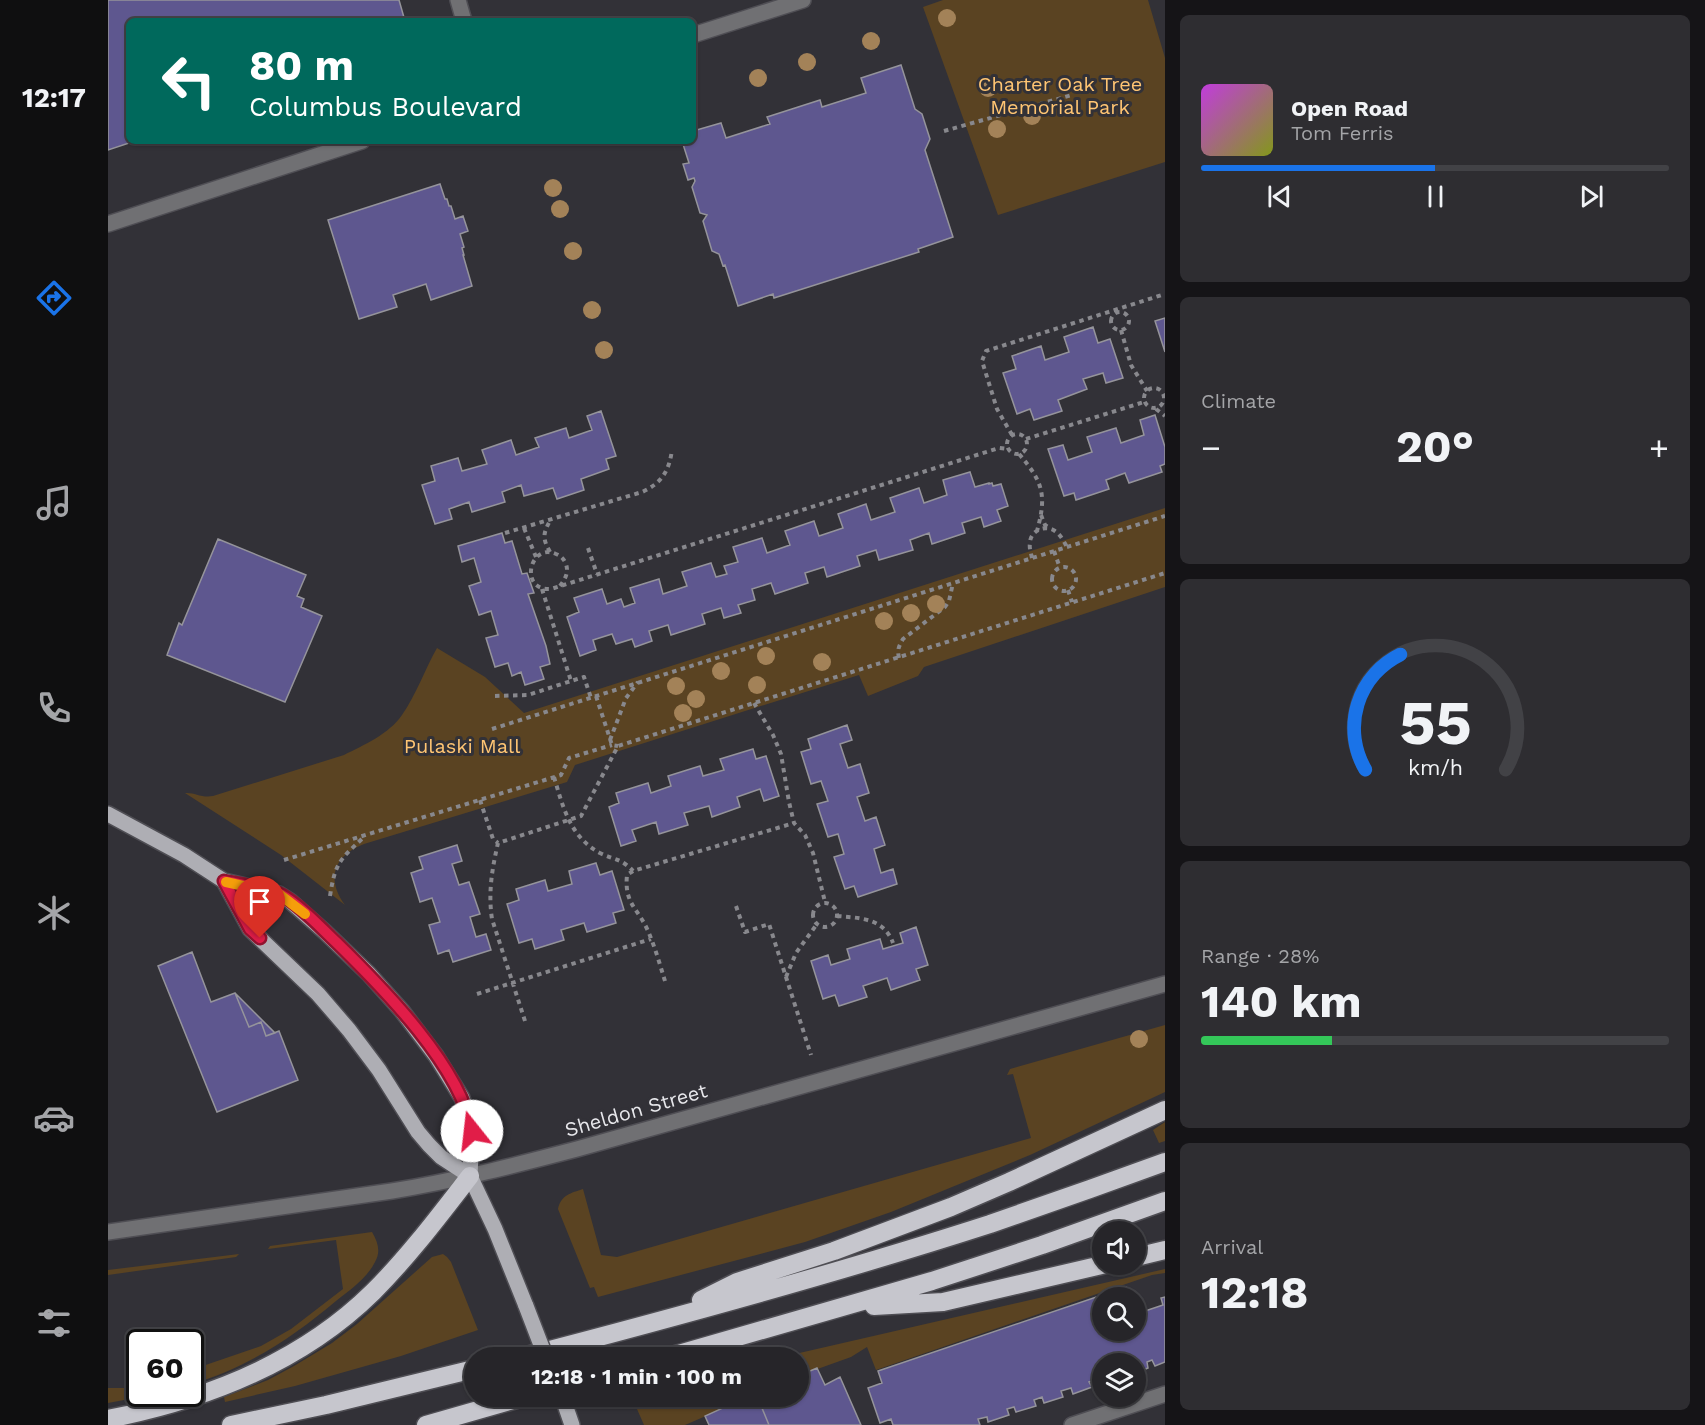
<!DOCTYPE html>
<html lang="en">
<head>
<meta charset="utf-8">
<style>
	:root { --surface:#262529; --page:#2e2d31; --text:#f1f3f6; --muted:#a4a5a8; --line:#424246; --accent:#1a73e8 }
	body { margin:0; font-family:"Work Sans",sans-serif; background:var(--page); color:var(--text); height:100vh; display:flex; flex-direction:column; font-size:22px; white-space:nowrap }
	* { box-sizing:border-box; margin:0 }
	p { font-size:20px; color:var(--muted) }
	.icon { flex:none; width:33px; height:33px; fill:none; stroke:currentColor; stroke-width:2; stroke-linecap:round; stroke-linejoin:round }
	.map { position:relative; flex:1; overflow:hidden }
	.side { display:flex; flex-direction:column; gap:15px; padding:15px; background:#151417; width:540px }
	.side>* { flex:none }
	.banner { position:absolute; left:18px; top:18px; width:570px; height:126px; border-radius:9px; box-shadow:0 2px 4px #0004,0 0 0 2px var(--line); background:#00695c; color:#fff; overflow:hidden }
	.tools { position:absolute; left:984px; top:1221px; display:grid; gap:12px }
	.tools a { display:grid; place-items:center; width:54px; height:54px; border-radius:50%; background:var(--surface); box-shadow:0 2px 4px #0004,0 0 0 2px var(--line); font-size:30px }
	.speed { position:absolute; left:18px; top:1329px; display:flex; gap:12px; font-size:30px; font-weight:700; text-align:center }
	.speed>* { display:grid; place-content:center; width:78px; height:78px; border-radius:50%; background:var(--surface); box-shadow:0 2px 4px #0004,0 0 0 2px var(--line); line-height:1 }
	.speed .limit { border:3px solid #111; border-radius:9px; background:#fff; color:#111 }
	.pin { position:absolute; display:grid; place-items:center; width:51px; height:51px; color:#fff; margin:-62px -26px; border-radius:50% 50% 50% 0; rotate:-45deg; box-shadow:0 0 6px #0007 }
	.pin .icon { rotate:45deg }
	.me { position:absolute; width:66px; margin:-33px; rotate:344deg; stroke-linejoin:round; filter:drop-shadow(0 0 4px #0008) }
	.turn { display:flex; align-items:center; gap:21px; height:126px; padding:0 24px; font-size:27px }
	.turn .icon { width:78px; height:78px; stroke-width:2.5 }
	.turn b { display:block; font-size:42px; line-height:51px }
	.big { font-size:45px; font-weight:700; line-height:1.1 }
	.side .widget { flex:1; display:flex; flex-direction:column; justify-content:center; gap:9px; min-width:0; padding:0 21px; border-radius:9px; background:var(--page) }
	.side .dial { align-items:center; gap:0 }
	.dial svg { height:156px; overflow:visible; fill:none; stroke:var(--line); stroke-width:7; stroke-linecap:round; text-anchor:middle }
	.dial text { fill:var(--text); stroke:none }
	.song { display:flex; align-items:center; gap:18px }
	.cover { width:72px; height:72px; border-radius:9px; background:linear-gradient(135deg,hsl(290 70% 55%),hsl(70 70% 35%)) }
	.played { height:6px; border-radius:3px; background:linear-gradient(90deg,var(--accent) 50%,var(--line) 50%) }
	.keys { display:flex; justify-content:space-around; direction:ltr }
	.heat { display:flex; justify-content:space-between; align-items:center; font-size:33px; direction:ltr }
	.charge { height:9px; border-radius:4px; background:linear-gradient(90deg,#34c759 28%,var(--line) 0) }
	.trip { position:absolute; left:356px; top:1347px; width:345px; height:60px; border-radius:30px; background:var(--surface); box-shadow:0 2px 4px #0004,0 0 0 2px var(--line); font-weight:700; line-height:60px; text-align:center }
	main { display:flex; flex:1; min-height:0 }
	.tabs { display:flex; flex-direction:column; width:108px; justify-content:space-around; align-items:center; background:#0f0f10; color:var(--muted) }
	.tabs .icon { width:42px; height:42px }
	.tabs .selected { color:var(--accent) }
	.tabs b { font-size:27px; color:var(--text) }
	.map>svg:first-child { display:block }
	.green { fill:#5a4322 }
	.building { fill:#5e578f; stroke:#95949b; stroke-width:1.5 }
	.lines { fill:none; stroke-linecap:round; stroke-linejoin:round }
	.minor-casing { stroke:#4f4e54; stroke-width:18 }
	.major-casing { stroke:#4f4e54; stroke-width:18 }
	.highway-casing { stroke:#4f4e54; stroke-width:21 }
	.path { stroke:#88888d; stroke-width:4; stroke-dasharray:4.5 4.5; stroke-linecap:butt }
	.minor { stroke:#707073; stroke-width:15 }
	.major { stroke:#aeaeb4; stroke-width:15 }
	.highway { stroke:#c6c6cd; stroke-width:18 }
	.major-bridge-casing { stroke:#4f4e54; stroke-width:18; stroke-linecap:butt }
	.major-bridge { stroke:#aeaeb4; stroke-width:15 }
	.tree { fill:#a38258 }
	.route-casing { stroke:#92132f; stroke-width:15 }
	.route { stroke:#e11d48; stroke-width:10 }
	.slow { stroke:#f59e0b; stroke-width:10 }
	.labels { text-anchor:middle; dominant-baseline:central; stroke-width:6; stroke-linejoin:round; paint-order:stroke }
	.park-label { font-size:20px; fill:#ffc573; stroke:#323137 }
	.street-label { font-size:20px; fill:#e8e8ec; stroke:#323137 }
</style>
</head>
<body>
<main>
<nav class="tabs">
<b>12:17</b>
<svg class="icon selected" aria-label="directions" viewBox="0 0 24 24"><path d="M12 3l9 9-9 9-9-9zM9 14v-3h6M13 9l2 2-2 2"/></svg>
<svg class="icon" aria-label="music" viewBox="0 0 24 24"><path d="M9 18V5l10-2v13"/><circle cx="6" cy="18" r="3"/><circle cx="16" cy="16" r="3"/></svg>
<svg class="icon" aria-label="phone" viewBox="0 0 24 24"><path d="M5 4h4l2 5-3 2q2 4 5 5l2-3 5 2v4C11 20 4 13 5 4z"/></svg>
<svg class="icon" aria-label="climate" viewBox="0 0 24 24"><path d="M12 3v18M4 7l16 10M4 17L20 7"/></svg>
<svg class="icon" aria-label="car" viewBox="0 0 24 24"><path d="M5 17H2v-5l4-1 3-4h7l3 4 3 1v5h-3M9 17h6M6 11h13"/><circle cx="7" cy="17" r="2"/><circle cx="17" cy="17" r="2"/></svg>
<svg class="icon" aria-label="filters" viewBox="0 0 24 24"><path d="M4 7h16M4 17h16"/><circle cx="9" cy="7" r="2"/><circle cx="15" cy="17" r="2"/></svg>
</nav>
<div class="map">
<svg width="1057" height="1425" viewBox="0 0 1057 1425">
	<rect width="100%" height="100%" fill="#323137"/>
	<!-- green -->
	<path class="green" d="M 835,0 L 1040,0 L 1057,58 L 1057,162 L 890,215 L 815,7 Z
		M 1057,508 L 1057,587 L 816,667 L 810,676 L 760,696 L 751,675 L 467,765 L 459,782 L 256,844 C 227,855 217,878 237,905 L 173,855 L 77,793 C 86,792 93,798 105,796 L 236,755 C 256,745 281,734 294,715 C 308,695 317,669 329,648 L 377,677 L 416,713 Z
		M 1057,1025 L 1057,1092 L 922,1155 L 783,1212 L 697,1242 L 490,1297 L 486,1287 L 482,1288 L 450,1209 C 453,1195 463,1193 475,1189 L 493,1255 L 509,1257 L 923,1138 L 905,1074 L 899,1075 L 902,1069 Z
		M 1057,1122 L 1057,1141 L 1051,1143 L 1045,1130 Z
		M 264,1232 C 270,1242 273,1252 267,1262 C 259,1278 242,1290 228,1301 C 185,1337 138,1369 83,1384 L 83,1370 L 153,1346 L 183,1329 L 235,1289 L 228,1240 L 160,1249 L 162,1246 Z
		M 131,1254 L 128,1257 L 0,1275 L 0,1270 Z
		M 335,1254 L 339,1257 L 343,1262 L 370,1330 L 293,1356 L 187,1386 L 117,1402 L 116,1397 L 160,1380 L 186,1366 L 224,1343 L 249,1324 L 324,1257 Z
		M 1057,1269 L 1057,1273 L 1044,1275 L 768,1370 L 759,1347 L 743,1357 L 690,1376 L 690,1358 L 674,1357 Z
		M 31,1385 L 32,1394 L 48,1394 L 0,1403 L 0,1388 L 21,1388 Z
		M 528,1397 L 642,1397 L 577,1425 L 536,1425 L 529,1409 L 533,1407 Z"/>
	<!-- building -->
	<path class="building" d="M 0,0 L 291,0 L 297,21 L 21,21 L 21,141 L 27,141 L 0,150 Z
		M 793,65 L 807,109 L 814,114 L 822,139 L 817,150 L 845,237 L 810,249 L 811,252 L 666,298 L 665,294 L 630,306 L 617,265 L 615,266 L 611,254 L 604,251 L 595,221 L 599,215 L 592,213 L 584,187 L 587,181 L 586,178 L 580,180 L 575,164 L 581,163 L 574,141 L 585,141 L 585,131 L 613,123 L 618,138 L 662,124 L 659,117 L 712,100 L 714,107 L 758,93 L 753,78 Z
		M 332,184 L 337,199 L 339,199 L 341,206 L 343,206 L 347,219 L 355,216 L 360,231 L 352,234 L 356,247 L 354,248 L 356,255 L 355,255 L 364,286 L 323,300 L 318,284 L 285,295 L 289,307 L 251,319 L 220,220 Z
		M 1057,318 L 1057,352 L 1047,321 Z
		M 985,327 L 990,343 L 1002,339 L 1015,378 L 998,383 L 995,373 L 975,379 L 979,389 L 950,400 L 954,411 L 926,420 L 922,409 L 909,414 L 895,373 L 908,369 L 904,356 L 933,346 L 937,360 L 961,352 L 956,337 Z
		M 493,411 L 508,456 L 498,459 L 501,469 L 473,479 L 476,490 L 449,499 L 445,488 L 416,496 L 413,485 L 394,492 L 397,502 L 364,512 L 361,502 L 341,509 L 344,519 L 327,524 L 314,485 L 327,481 L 323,466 L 350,458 L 354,471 L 379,464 L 374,450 L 403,440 L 408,455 L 431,447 L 427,438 L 458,428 L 461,438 L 484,430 L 479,416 Z
		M 1047,415 L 1057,447 L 1057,464 L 1052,466 L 1054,472 L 1021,483 L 1017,473 L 998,480 L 1001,489 L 968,500 L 966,493 L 956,496 L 940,449 L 955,445 L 960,460 L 984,452 L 979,437 L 1008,428 L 1013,443 L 1036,435 L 1032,420 Z
		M 862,472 L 867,487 L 881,483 L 881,484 L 884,483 L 885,486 L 893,484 L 900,506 L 889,510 L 893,521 L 876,527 L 873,517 L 854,523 L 857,533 L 824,544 L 821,533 L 802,540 L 805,550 L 771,560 L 768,550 L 749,556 L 752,566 L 719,577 L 716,567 L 697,573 L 700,583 L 667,594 L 663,583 L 644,589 L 647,600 L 630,605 L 633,613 L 616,618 L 613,608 L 594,614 L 597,624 L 563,635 L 560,625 L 541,631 L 544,641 L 527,647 L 524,639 L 508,644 L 504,634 L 485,640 L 488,650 L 472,656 L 459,617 L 471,612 L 466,598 L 494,589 L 499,604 L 513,599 L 516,607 L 527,603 L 522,588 L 551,579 L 555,594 L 579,586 L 574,572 L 603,563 L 608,577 L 619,574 L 616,566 L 630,562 L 625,547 L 654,538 L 659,553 L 682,545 L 677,531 L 706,521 L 711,536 L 735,528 L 730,514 L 758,504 L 763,520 L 787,512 L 782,498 L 811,488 L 816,503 L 839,495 L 835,480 Z
		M 394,533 L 397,543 L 404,541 L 414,574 L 419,573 L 426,593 L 420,594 L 438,646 L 442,664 L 432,667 L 436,679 L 417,685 L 413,672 L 404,676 L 400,663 L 387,667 L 378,638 L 390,635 L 383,611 L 371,615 L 361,586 L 373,582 L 366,558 L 354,562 L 350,546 Z
		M 110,539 L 198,575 L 189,596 L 196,599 L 193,607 L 214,616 L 177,702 L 59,655 L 71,623 L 74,625 Z
		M 739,725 L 744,740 L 732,744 L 740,768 L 752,764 L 761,793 L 749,797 L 757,821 L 768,817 L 777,845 L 766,849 L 773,873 L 785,869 L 789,884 L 750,897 L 746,886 L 737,889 L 726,857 L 736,854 L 730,834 L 720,837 L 709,804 L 720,801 L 713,781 L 703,784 L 693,752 L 703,749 L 700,739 Z
		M 645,749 L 648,759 L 658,756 L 671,796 L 656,801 L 652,789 L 629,797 L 632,807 L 604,817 L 601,806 L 576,813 L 580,825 L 551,834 L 548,822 L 524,830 L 528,841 L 513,846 L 501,807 L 511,803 L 508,793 L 540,783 L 543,793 L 563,786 L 560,776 L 592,766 L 595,776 L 616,770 L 612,759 Z
		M 349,845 L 354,861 L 344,864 L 351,885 L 361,882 L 372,914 L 362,917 L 368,937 L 378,934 L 383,950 L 345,962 L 341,950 L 330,954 L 321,925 L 332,922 L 324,898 L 312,902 L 303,873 L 315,869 L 311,857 Z
		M 488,863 L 492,875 L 504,871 L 516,910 L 505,913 L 508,923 L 479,932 L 476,923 L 453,930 L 456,940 L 427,949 L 424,939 L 411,943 L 399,904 L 411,900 L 408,889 L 437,880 L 440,891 L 464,884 L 461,871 Z
		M 808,927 L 820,965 L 808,969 L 812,980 L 783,990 L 779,978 L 755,986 L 759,997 L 731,1006 L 727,995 L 715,999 L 703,961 L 720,955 L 723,965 L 742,959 L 739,949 L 772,939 L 775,949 L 795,943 L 792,933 Z
		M 84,952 L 103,1002 L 127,993 L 141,1027 L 153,1022 L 158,1036 L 171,1031 L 190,1080 L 109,1112 L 50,966 Z
		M 127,993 L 167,1033 L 158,1036 L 153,1022 L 141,1027 Z
		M 1018,1287 L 1021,1298 L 994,1298 L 994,1330 L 1028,1330 L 1028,1314 L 1055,1305 L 1053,1298 L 1057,1297 L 1057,1362 L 1047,1366 L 1044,1360 L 1039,1362 L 1040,1368 L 1028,1373 L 1028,1364 L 994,1364 L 994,1384 L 992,1385 L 990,1379 L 981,1382 L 984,1387 L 965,1394 L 963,1388 L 953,1391 L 955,1397 L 936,1403 L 934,1397 L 926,1400 L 928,1406 L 908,1412 L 906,1407 L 899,1409 L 901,1415 L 880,1422 L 879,1417 L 870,1419 L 872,1425 L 785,1425 L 783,1419 L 772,1423 L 760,1388 L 774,1383 L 770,1371 Z
		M 709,1368 L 717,1385 L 732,1377 L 753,1425 L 661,1425 L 649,1396 L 690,1396 L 690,1376 Z
		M 641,1396 L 649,1396 L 661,1425 L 601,1425 L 597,1416 Z"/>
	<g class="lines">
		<defs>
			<path id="minor" d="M 350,0 L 356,21
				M 585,35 L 695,0
				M 0,224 L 254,141
				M 0,1232 L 284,1191 C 346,1181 408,1165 469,1149 L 1057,984
				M 964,1425 L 1057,1394"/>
			<path id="major" d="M 0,814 L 76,855 L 116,881 L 171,894 L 182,901 L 217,932 L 261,974 L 294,1011 L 328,1056 L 354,1098 L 362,1120 L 364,1131 L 362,1176 L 387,1229 L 418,1306
				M 116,881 L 142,929 L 210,994 L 241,1030 L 271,1070 L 310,1132 L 321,1145 L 333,1157 L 362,1176
				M 454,1396 L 464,1425"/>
			<path id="highway" d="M 1028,1257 L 1057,1250
				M 593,1300 L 629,1282 L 726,1251 L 843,1207 L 901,1182 L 1057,1110
				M 766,1306 L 835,1302 L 998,1264
				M 411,1358 C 569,1317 727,1274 882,1224 C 940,1204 999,1183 1057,1162
				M 557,1358 L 824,1281 L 934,1245 L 1057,1201
				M 0,1419 C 97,1400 194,1362 265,1292 C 301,1256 331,1216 362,1176
				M 123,1425 L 218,1405 L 366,1369
				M 318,1425 L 419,1396"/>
		</defs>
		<!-- minor casing -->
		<use href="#minor" class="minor-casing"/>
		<!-- major casing -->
		<use href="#major" class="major-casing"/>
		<!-- highway casing -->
		<use href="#highway" class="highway-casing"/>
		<!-- path -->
		<path class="path" d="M 836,131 L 964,95
			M1003 321a9 9 0 1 1 18 0a9 9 0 1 1-18 0Z
			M 1013,330 L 1023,365 L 1039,391
			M1036 398a10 10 0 1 1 20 0a10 10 0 1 1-20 0Z
			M 1048,409 L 1057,416
			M899 444a10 10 0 1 1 20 0a10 10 0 1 1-20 0Z
			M 904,435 L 889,409 L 874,361 L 878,351 L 1057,294
			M 918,439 L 1036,402
			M 911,454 C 935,482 939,495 929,531
			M 933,515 L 937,525 L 942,528
			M 416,528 L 428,557
			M 397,533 L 534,492 C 554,483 561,471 564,450
			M 480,548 L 489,574
			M 946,551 L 952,568
			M 442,552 C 434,538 435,533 443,519
			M 924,558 C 923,553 921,548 922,543 C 922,531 937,524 947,531 C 953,535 956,542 959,547
			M944 579a12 12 0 1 1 24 0a12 12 0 1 1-24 0Z
			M 452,586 C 457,579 461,573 458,564 C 456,559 453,556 448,554 C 422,542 410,591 443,589 L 891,448 L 900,449
			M 434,589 L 463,681 L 476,677 L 483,698
			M 960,590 L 964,602
			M 791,658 C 789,649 791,646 795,639 L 837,607 L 841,601 L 845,583
			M 387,696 L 420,695 L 463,681
			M 488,696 L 504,745 L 510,746
			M 646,703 L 665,735 L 673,754 L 681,802 L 686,823 L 697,835 L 705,853 L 717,902
			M 384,729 L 1057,516
			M 502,740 L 518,698 L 530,682
			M 446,777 C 455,807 462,837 492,853 C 506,860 513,858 525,871
			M 372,800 L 385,839 L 390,843
			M 176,860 L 453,775 L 461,758 L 504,745
			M 222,896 C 227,864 231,860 255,838
			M705 915a12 12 0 1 1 24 0a12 12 0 1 1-24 0Z
			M 628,906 L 637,932 L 661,924 L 703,1055
			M 729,916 C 752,918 776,918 785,943
			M 678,977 L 688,953 L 709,924
			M 557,981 C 552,965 547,947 540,931 C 530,908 516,904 519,875 L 525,871 L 686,823
			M 369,994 L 543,939
			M 417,1021 L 384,919 C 380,893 384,869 390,843 L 473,816 L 510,746 L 1057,573"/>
		<!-- minor -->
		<use href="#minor" class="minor"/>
		<!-- major -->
		<use href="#major" class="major"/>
		<!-- highway -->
		<use href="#highway" class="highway"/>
		<defs>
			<path id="major-bridge" d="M 418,1306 L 438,1358"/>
		</defs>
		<!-- major-bridge casing -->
		<use href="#major-bridge" class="major-bridge-casing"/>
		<!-- major-bridge -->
		<use href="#major-bridge" class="major-bridge"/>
	</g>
	<!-- trees -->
	<g class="tree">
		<circle cx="839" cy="18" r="9"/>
		<circle cx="763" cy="41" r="9"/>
		<circle cx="699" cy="62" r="9"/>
		<circle cx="650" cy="78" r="9"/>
		<circle cx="880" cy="88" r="9"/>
		<circle cx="924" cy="116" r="9"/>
		<circle cx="889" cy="129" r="9"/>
		<circle cx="445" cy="188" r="9"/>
		<circle cx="452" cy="209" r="9"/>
		<circle cx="465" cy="251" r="9"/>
		<circle cx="484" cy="310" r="9"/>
		<circle cx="496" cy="350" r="9"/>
		<circle cx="828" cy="604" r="9"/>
		<circle cx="803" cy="613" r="9"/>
		<circle cx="776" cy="621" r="9"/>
		<circle cx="658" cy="656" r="9"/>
		<circle cx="714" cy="662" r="9"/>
		<circle cx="613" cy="671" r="9"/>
		<circle cx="649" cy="685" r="9"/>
		<circle cx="568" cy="686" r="9"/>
		<circle cx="588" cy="699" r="9"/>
		<circle cx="575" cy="713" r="9"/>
		<circle cx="1031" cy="1039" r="9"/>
	</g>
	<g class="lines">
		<defs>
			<path id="route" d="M 152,938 L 142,929 L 116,881 C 130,884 163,889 174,895 C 194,907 212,927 229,943 C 275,988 353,1067 364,1131"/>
		</defs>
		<!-- route casing -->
		<use href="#route" class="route-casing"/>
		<!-- route -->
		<use href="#route" class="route"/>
		<!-- slow -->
		<path class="slow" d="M 118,882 L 171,894 L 197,914"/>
	</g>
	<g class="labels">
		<!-- park labels -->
		<g class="park-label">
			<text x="952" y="84">Charter Oak Tree<tspan x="952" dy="23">Memorial Park</tspan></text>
			<text x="354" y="746">Pulaski Mall</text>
		</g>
		<!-- street labels -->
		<g class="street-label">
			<text transform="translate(528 1110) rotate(-16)">Sheldon Street</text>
		</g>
	</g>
</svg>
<div class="tools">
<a><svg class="icon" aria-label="sound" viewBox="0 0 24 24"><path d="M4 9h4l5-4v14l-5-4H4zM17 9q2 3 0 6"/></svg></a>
<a><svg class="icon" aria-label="search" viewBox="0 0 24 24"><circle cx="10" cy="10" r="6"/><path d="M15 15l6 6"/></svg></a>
<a><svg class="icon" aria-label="layers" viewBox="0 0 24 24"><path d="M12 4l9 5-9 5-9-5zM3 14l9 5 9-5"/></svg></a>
</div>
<div class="speed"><div class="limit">60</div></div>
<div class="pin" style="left:152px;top:938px;background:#d93025"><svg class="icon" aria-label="arrive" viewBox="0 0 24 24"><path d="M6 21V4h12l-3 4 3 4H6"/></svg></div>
<svg class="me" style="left:364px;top:1131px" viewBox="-20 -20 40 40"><circle r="19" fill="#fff"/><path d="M0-13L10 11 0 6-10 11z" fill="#e11d48"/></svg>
<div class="trip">12:18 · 1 min · 100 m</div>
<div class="banner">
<div class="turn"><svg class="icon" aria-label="left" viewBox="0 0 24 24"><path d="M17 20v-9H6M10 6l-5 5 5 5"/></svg><div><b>80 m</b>Columbus Boulevard</div></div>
</div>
</div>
<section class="side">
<div class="widget">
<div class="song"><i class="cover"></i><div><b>Open Road</b><p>Tom Ferris</p></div></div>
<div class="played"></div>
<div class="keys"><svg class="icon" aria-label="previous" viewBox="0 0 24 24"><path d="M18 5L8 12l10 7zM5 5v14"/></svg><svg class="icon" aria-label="pause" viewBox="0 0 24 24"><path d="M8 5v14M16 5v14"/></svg><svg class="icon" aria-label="next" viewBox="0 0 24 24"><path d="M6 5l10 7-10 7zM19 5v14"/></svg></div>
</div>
<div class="widget"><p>Climate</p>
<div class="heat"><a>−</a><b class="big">20°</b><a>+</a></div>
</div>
<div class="widget dial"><svg viewBox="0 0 100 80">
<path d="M14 69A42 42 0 1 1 86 69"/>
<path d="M14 69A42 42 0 0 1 32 10" stroke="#1a73e8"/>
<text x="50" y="56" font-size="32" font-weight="700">55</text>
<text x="50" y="72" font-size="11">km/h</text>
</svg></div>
<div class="widget"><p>Range · 28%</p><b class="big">140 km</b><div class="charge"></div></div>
<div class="widget"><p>Arrival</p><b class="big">12:18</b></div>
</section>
</main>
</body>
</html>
